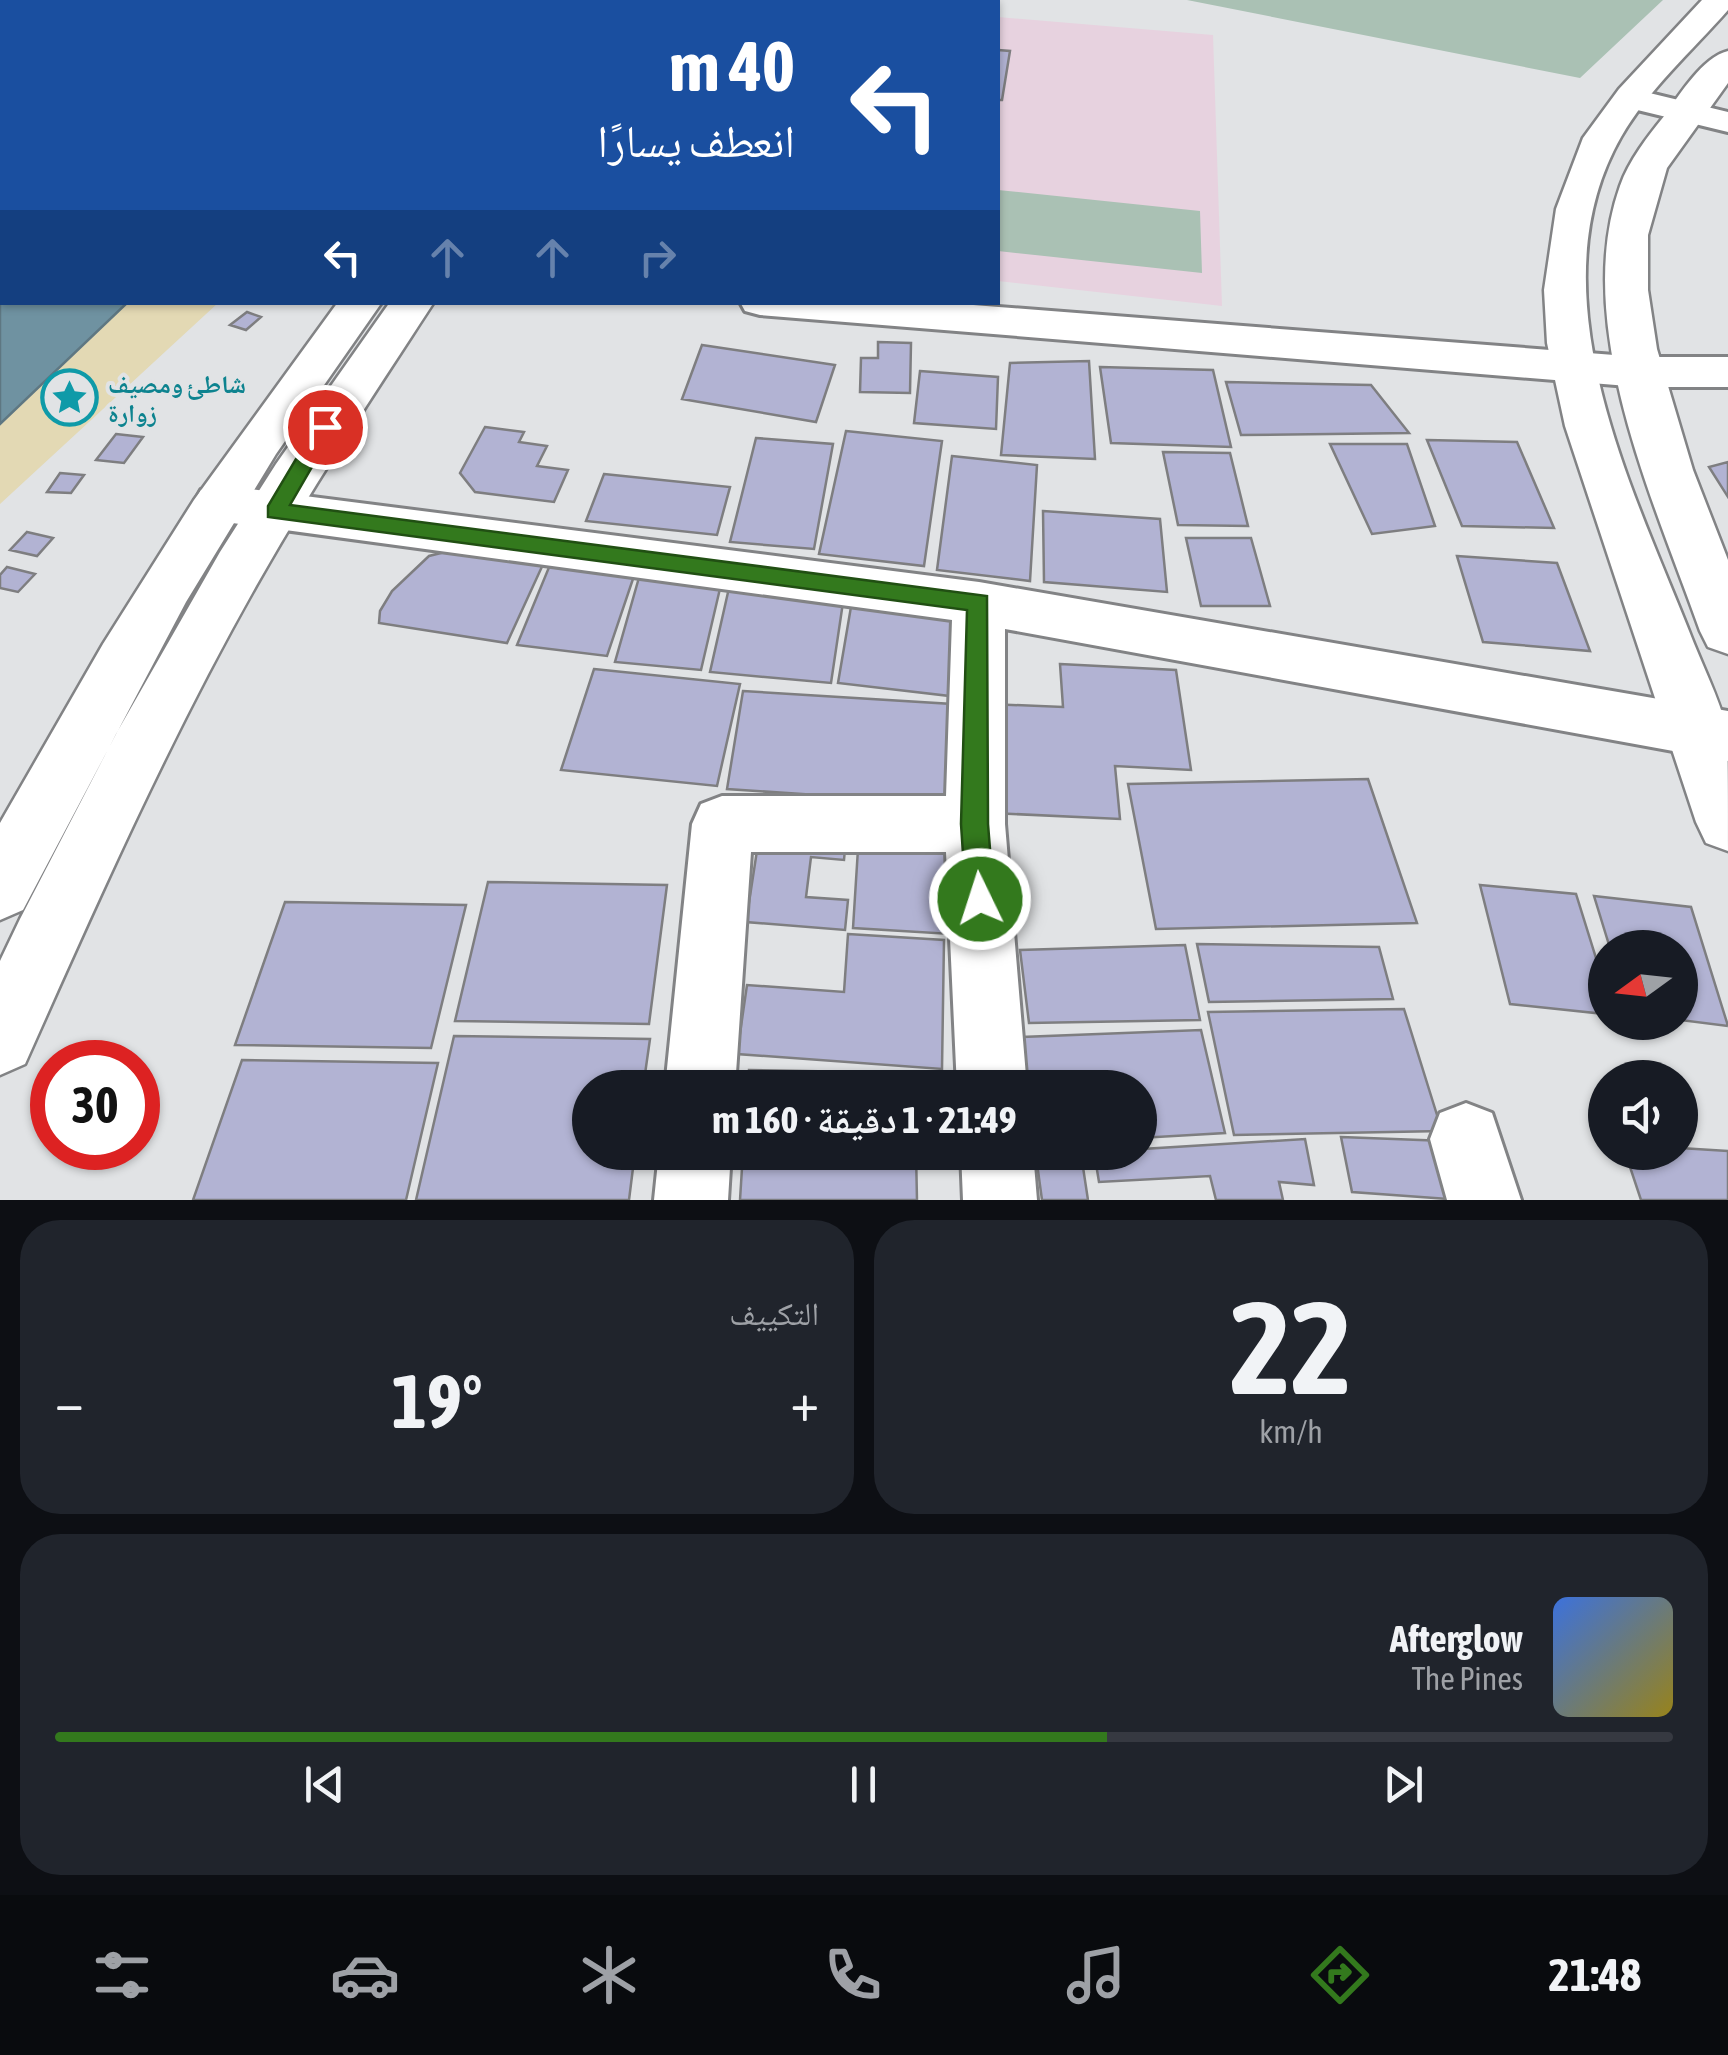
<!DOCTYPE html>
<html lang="ar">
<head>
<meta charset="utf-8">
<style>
	:root { --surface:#171b24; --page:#20242c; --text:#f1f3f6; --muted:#9ea1a6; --line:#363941; --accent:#33791d }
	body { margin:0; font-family:"Asap Condensed","Noto Naskh Arabic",sans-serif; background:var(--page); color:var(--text); direction:rtl; height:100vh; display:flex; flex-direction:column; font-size:38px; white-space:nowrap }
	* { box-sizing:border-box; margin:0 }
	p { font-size:32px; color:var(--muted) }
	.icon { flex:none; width:55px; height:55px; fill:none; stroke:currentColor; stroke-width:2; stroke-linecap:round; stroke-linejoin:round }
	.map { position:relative; height:1200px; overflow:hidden; direction:ltr }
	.details { display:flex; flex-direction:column; gap:20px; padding:20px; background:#0d0f14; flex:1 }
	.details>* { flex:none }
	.banner { position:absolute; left:0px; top:0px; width:1000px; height:305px; box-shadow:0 2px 8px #0004; direction:rtl; background:#1a4fa0; color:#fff; overflow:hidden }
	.needle { width:65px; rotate:255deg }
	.fabs { position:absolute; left:1588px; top:930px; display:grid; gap:20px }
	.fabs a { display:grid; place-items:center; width:110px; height:110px; border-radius:50%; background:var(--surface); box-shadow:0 2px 8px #0004; font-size:50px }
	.speed { position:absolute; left:30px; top:1040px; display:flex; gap:20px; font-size:50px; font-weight:700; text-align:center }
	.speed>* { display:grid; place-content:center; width:130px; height:130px; border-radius:50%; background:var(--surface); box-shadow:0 2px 8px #0004; line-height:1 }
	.speed .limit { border:15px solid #d22; background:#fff; color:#111 }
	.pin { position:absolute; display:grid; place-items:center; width:85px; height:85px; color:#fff; margin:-42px; border:5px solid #fff; border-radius:50%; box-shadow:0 2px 10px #0007 }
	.me { position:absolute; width:110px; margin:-55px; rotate:356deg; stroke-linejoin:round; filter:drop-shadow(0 0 8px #0008) }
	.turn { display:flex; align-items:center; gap:35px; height:210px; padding:0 40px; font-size:45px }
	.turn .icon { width:130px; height:130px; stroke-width:2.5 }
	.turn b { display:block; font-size:70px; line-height:85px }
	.lanes { display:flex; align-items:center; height:95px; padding:0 40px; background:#0003; justify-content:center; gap:50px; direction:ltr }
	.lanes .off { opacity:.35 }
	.big { font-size:75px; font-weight:700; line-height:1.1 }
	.details .tile { flex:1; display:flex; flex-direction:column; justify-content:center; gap:15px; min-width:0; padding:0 35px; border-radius:40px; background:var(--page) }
	.details .dial { align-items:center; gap:0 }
	.dial b { font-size:130px; line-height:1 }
	.song { display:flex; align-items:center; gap:30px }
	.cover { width:120px; height:120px; border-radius:15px; background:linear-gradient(135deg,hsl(220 70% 55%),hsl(50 70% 35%)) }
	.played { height:10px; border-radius:5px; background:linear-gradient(90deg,var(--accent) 65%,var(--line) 65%) }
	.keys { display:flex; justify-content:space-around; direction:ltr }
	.heat { display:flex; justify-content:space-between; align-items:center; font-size:55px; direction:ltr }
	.details .tiles { flex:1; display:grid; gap:20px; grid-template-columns:1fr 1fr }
	.tile:last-child { grid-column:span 2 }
	.trip { position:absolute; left:572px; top:1070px; width:585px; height:100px; border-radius:50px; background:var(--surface); box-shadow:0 2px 8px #0004; font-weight:700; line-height:100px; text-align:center; direction:rtl }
	.menu { display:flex; height:160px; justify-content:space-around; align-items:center; background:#090b0e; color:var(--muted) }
	.menu .icon { width:70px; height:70px }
	.menu .current { color:var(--accent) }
	.menu b { font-size:45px; color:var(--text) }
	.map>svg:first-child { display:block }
	.education { fill:#e7d2df }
	.green { fill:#aac1b4 }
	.sand { fill:#e3d9b4 }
	.water { fill:#6f92a1; stroke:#5e7782; stroke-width:2.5 }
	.building { fill:#b2b3d3; stroke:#7e7e80; stroke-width:2.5 }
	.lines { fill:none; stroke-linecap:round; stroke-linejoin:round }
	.street-casing { stroke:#828385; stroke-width:6 }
	.secondary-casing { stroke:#828385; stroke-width:5 }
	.street { fill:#fff; fill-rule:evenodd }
	.secondary { fill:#fff; fill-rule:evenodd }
	.route { fill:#33791d; stroke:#214f13; stroke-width:2.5 }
	.labels { text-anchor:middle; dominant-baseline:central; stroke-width:8; stroke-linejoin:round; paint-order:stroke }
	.culture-label { font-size:25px; font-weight:bold; fill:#0d838f; stroke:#e1e3e5; text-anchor:start }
</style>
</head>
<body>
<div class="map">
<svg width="1728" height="1200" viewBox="0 0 1728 1200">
	<rect width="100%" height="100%" fill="#e1e3e5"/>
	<!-- education -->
	<path class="education" d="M 998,17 L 1213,35 L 1222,306 L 998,281 Z"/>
	<!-- green -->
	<path class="green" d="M 1187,0 L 1663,0 L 1580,78 Z
		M 998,190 L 1200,211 L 1202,273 L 998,251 Z"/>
	<!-- sand -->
	<path class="sand" d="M 119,303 L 218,303 L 0,504 L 0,416 L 49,380 Z"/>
	<!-- water -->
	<path class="water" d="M 0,0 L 352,0 L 2,2 L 2,302 L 127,303 L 0,424 Z"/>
	<!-- building -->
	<path class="building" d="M 998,50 L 1010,51 L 1002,100 L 998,100 Z
		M 247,312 L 261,317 L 246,330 L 230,325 Z
		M 878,342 L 911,343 L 910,393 L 860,392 L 861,358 L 878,358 Z
		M 702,345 L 835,365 L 816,422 L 682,399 Z
		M 1089,361 L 1095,459 L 1001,455 L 1010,363 Z
		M 1100,367 L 1213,370 L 1231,447 L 1111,443 Z
		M 920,371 L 998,377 L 996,429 L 914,423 Z
		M 1226,382 L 1371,385 L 1409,433 L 1241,435 Z
		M 485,427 L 524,432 L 519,442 L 547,446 L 537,466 L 568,470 L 554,502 L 475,492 L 460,473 Z
		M 846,431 L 942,441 L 924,566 L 819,554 Z
		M 116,434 L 143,437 L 124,463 L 96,460 Z
		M 756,438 L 833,444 L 814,549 L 730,542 Z
		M 1427,440 L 1517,442 L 1554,528 L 1462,526 Z
		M 1330,444 L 1407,444 L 1435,526 L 1372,534 Z
		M 1163,452 L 1230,453 L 1248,526 L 1178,525 Z
		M 952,456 L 1037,465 L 1030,581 L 937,570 Z
		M 1728,462 L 1728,497 L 1709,467 Z
		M 60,473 L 84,475 L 71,493 L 47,492 Z
		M 604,474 L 730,487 L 717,535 L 586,521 Z
		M 1043,511 L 1160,519 L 1167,592 L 1044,582 Z
		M 27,532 L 53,538 L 37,556 L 10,550 Z
		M 1186,538 L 1251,538 L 1270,606 L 1201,606 Z
		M 461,548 L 545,560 L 507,643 L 379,623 L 380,611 L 392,591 L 429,556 Z
		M 1457,556 L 1557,563 L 1590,651 L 1483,642 Z
		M 552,560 L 636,570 L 607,656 L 517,645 Z
		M 7,567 L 35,574 L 18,592 L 0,588 L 0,575 Z
		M 640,574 L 722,580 L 701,670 L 615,662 Z
		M 731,579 L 845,589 L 831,683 L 710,672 Z
		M 853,595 L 959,606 L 950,696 L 838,683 Z
		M 1060,664 L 1176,670 L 1191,770 L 1115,766 L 1120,819 L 992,813 L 990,704 L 1063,707 Z
		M 594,669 L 740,684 L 717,786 L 561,770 Z
		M 743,691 L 952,704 L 948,804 L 727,789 Z
		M 1368,779 L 1417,923 L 1156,929 L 1128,784 Z
		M 760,831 L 846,838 L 844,860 L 811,857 L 806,897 L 848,900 L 845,930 L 746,922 Z
		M 859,833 L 952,838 L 951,934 L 853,928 Z
		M 488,882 L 667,885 L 649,1024 L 455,1021 Z
		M 1480,885 L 1576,894 L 1605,987 L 1605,1014 L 1510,1004 Z
		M 1594,896 L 1691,907 L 1728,1026 L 1680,1020 L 1680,948 L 1610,948 Z
		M 285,902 L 466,905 L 431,1048 L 235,1045 Z
		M 848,934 L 944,940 L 942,1069 L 737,1054 L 747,985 L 844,992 Z
		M 1197,944 L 1379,947 L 1393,999 L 1209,1002 Z
		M 1185,945 L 1200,1020 L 1029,1023 L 1020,950 Z
		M 1404,1009 L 1442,1131 L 1234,1135 L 1208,1012 Z
		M 1201,1030 L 1225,1133 L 1140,1138 L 1140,1088 L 1029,1088 L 1022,1037 Z
		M 454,1036 L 650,1039 L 643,1088 L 590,1088 L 590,1152 L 635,1152 L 629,1200 L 416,1200 Z
		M 242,1060 L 438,1063 L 406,1200 L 193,1200 Z
		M 749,1070 L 915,1073 L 915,1088 L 748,1088 Z
		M 1341,1137 L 1446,1141 L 1462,1200 L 1352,1192 Z
		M 1305,1139 L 1314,1185 L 1279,1182 L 1283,1200 L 1216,1200 L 1210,1176 L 1099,1182 L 1094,1152 Z
		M 1680,1148 L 1728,1151 L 1728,1200 L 1641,1200 L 1625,1152 L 1680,1152 Z
		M 743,1152 L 916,1152 L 917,1200 L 740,1200 Z
		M 1081,1154 L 1088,1200 L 1042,1200 L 1036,1156 Z"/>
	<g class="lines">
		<defs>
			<path id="street" d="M 1633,89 L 1728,112 L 1728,132 L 1621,106 L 1616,99 L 1621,92 Z
				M 740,302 L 935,302 L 1640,357 L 1728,357 L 1728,387 L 1640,387 L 760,315 L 745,311 Z
				M 218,485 L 979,582 L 1728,711 L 1728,761 L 1005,629 L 1005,824 L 1027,1088 L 957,1088 L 946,852 L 751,852 L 735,1088 L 665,1088 L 692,824 L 701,804 L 722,796 L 946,796 L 952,620 L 218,521 L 201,516 L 194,503 L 201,490 Z
				M 1466,1103 L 1492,1113 L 1521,1200 L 1447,1200 L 1430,1139 L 1440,1113 Z
				M 659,1152 L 731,1152 L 728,1200 L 654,1200 Z
				M 961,1152 L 1033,1152 L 1037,1200 L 963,1200 Z"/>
			<path id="secondary" d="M 1702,0 L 1728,0 L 1728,10 C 1692,51 1648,90 1621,137 C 1533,291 1631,485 1689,631 C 1701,663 1719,697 1727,730 C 1728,766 1728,814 1728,851 L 1706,843 L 1696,822 L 1565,426 L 1547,343 L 1544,290 L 1556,209 L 1583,138 L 1619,89 Z
				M 1728,51 L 1728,83 L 1667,168 L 1648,235 L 1648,290 L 1657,349 L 1693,470 L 1728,560 L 1728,654 L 1708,647 L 1700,631 C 1654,501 1571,324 1620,186 C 1629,160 1648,136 1665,115 C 1680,94 1703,57 1728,51 Z
				M 338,302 L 382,302 L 276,454 L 186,602 L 23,910 L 0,920 L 0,823 L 103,644 L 194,500 Z
				M 390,302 L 434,302 C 374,394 314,484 260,579 C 171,735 98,900 25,1064 L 0,1075 L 0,961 L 20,919 L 116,734 L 220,552 L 276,464 Z"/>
		</defs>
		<!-- street casing -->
		<use href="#street" class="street-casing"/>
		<!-- secondary casing -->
		<use href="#secondary" class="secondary-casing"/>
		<!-- street -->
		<use href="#street" class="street"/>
		<!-- secondary -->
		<use href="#secondary" class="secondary"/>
	</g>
	<!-- route -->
	<path class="route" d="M 325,420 L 335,427 L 290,505 L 987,596 L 988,824 L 994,899 L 989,908 L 980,912 L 970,908 L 966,899 L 961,824 L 967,610 L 268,517 L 268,506 L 318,422 Z"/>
	<!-- icons -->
	<defs>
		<symbol id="sight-ring" viewBox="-11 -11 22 22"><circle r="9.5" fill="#e1e3e5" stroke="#0f9aa8" stroke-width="1.5"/><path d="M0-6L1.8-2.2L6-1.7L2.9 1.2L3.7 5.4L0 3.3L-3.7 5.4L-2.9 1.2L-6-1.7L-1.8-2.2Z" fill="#0f9aa8"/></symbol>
	</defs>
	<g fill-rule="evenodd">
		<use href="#sight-ring" x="38" y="366" width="63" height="63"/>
	</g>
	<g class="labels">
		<!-- culture labels -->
		<g class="culture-label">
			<text x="108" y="384">شاطئ ومصيف<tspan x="108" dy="29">زوارة</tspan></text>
		</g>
	</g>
</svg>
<div class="fabs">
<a><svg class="needle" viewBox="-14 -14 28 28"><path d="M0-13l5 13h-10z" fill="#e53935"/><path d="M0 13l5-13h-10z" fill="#9ea1a6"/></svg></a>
<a><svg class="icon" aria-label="sound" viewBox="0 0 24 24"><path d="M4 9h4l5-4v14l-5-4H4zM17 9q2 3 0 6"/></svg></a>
</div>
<div class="speed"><div class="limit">30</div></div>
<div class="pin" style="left:325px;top:427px;background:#d93025"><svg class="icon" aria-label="arrive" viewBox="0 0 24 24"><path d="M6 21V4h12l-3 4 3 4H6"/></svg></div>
<svg class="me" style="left:980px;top:899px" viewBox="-20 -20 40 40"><circle r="17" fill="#33791d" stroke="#fff" stroke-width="3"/><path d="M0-11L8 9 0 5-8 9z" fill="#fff"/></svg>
<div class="trip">21:49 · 1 دقيقة · 160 m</div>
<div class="banner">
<div class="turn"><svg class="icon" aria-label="left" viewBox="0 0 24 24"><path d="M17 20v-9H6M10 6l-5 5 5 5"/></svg><div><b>40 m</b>انعطف يسارًا</div></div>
<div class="lanes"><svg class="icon" aria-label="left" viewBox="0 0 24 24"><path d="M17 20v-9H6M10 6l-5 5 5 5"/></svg><svg class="icon off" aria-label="ahead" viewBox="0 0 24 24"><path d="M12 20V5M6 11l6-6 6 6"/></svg><svg class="icon off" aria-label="ahead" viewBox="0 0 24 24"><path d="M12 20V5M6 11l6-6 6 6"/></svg><svg class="icon off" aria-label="right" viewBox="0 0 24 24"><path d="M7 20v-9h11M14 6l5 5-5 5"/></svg></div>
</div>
</div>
<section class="details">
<div class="tiles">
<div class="tile dial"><b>22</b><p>km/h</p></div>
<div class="tile"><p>التكييف</p>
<div class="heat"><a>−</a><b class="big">19°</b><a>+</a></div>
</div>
<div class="tile">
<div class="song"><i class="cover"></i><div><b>Afterglow</b><p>The Pines</p></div></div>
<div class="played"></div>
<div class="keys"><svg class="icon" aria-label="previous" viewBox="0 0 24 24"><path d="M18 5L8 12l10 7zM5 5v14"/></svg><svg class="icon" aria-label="pause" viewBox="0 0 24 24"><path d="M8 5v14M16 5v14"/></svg><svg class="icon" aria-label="next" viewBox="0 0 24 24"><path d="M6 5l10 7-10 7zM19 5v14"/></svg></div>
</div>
</div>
</section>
<nav class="menu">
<b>21:48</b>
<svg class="icon current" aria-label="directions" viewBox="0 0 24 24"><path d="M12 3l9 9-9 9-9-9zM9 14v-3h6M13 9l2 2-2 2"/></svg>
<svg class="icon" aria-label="music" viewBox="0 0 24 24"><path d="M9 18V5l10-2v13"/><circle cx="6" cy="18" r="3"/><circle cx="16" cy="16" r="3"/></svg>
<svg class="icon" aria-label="phone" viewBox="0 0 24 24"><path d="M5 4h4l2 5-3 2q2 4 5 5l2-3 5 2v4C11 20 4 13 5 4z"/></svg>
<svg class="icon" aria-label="climate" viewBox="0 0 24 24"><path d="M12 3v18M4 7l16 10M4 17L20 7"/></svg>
<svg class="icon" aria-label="car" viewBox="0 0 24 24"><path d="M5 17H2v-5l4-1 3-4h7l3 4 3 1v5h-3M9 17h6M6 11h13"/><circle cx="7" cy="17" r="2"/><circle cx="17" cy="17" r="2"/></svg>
<svg class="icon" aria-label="filters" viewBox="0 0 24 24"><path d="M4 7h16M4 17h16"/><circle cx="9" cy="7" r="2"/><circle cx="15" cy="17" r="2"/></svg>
</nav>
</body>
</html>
